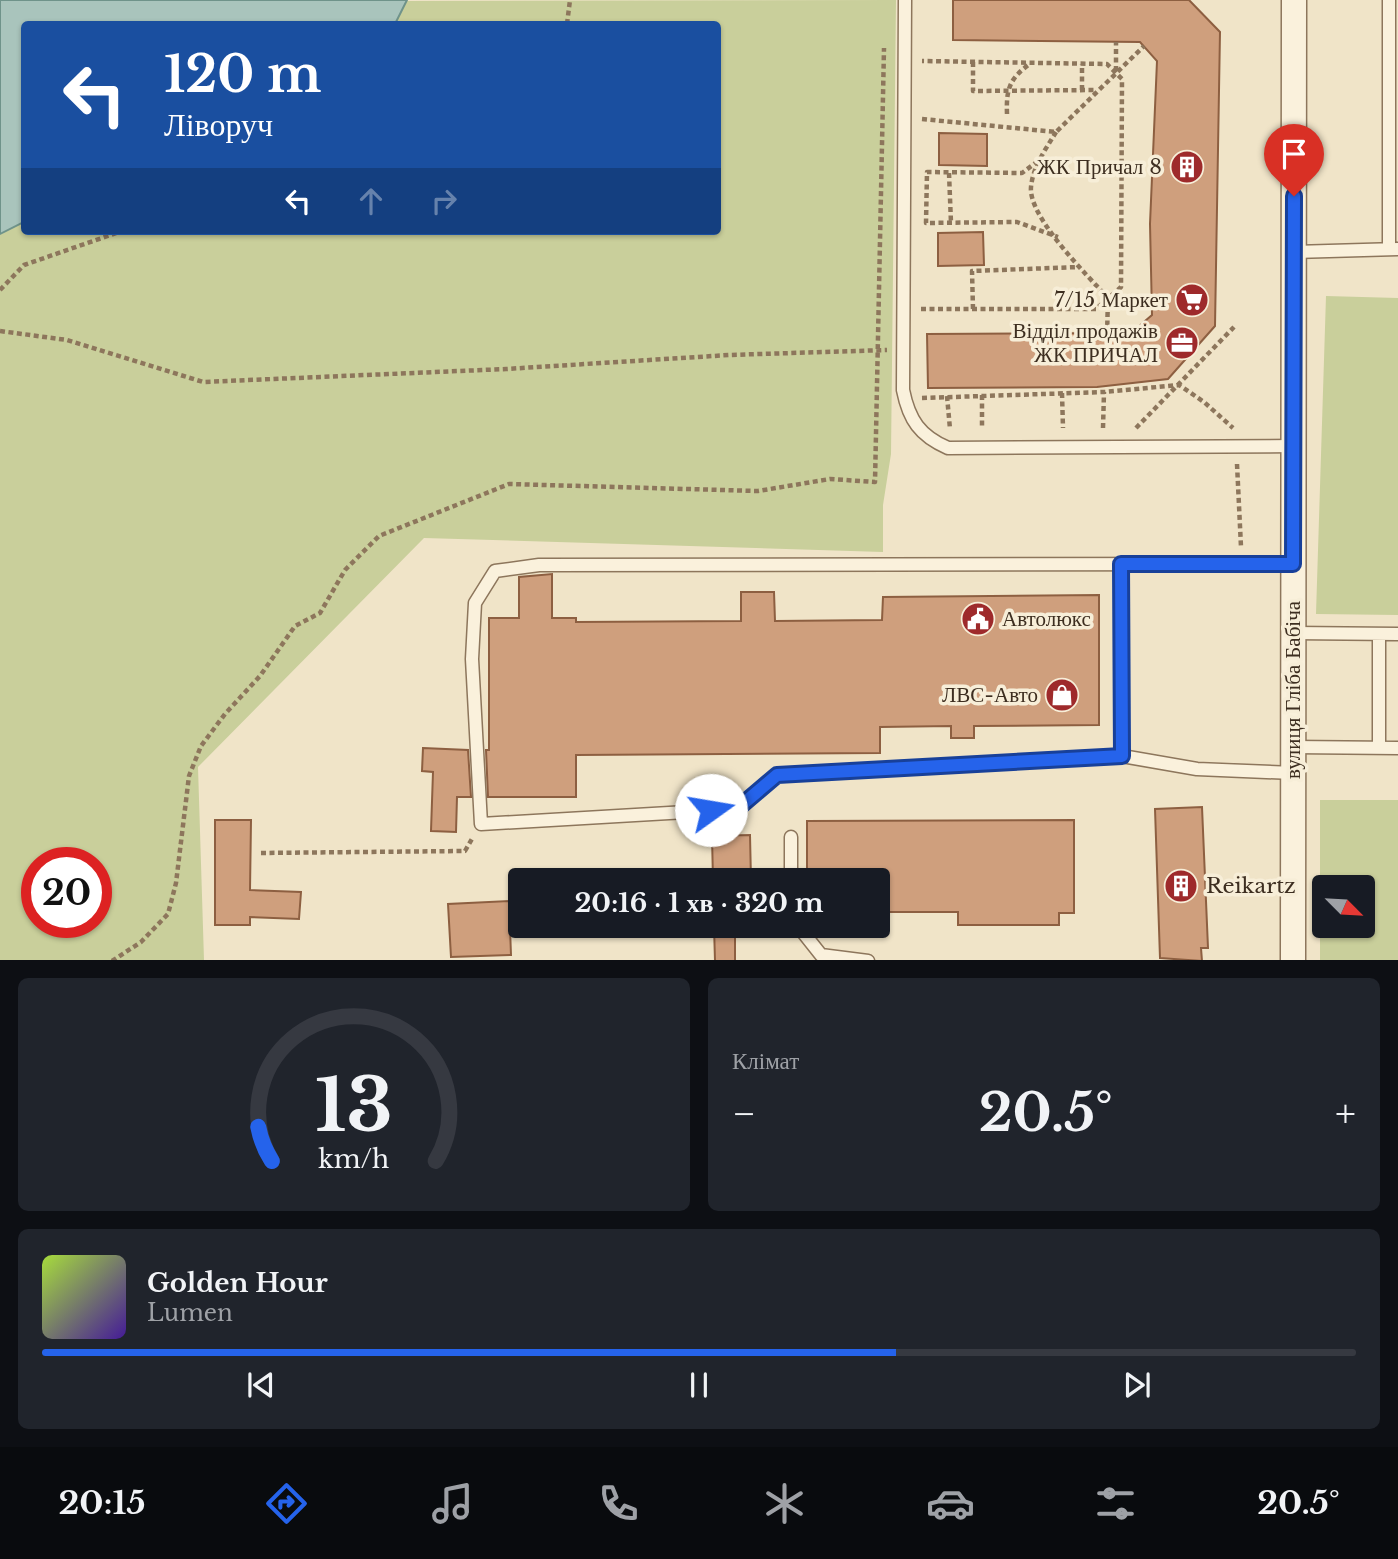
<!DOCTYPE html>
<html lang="uk">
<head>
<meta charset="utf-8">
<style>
	:root { --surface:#171b24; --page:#20242c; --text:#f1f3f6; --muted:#9ea1a6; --line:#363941; --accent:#2563eb }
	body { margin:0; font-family:"Libre Baskerville",serif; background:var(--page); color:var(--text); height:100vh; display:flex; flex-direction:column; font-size:26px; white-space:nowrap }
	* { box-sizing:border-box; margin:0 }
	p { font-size:23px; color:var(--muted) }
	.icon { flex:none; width:38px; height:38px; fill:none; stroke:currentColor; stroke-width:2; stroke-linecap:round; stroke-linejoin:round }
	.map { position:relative; height:960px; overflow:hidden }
	.details { display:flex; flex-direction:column; gap:18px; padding:18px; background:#0d0f14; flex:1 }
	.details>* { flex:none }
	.top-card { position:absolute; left:21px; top:21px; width:700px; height:214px; border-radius:7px; box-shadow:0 2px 5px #0004; background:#1a4fa0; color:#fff; overflow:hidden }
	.needle { width:46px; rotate:114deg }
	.tools { position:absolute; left:1312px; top:875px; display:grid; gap:14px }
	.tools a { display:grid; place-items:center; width:63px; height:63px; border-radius:7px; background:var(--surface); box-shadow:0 2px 5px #0004; font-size:35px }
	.speed { position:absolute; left:21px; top:847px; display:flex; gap:14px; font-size:35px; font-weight:700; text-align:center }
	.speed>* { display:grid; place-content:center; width:91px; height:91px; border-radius:50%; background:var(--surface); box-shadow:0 2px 5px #0004; line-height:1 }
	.speed .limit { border:10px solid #d22; background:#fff; color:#111 }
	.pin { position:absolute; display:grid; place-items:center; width:60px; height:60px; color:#fff; margin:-72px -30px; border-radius:50% 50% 50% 0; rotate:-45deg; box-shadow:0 0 7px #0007 }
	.pin .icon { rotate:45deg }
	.me { position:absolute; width:77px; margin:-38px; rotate:77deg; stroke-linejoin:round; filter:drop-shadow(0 0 5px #0008) }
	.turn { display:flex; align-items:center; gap:24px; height:147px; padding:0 28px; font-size:32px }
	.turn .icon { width:91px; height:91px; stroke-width:2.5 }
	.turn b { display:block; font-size:49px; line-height:60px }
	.lanes { display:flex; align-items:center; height:66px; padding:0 28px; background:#0003; justify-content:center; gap:35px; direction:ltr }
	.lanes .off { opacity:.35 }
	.big { font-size:52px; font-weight:700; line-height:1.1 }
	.details .tile { flex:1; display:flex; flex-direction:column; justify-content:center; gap:10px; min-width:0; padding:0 24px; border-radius:10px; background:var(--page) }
	.details .dial { align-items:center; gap:0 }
	.dial svg { height:182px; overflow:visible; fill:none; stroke:var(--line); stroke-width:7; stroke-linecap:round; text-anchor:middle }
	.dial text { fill:var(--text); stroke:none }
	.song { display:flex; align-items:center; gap:21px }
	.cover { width:84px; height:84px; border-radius:10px; background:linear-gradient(135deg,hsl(80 70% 55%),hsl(260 70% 35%)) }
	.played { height:7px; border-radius:4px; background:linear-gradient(90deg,var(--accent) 65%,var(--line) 65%) }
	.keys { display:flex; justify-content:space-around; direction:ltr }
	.heat { display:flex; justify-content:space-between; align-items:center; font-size:38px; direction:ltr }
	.details .tiles { flex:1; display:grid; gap:18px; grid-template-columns:1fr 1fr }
	.tile:last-child { grid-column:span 2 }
	.trip { position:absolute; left:508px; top:868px; width:382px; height:70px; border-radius:7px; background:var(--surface); box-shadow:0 2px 5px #0004; font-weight:700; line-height:70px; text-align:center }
	.dock { display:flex; height:112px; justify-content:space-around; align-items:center; background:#090b0e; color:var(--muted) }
	.dock .icon { width:49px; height:49px }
	.dock .selected { color:var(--accent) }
	.dock b { font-size:32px; color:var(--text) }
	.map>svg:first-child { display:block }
	.green { fill:#c9cf9b; fill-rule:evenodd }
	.water { fill:#a9c4bc; stroke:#6f938a; stroke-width:2 }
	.building { fill:#cf9f7d; stroke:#8d5f41; stroke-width:2 }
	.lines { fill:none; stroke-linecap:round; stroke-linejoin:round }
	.service-casing { stroke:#8d765c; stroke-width:15 }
	.minor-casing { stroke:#8d765c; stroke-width:27 }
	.path { stroke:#8d765c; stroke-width:4.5; stroke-dasharray:5 3.5; stroke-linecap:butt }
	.service { stroke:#faf1dc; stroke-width:12 }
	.minor { stroke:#faf1dc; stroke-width:24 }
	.route-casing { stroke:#184099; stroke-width:18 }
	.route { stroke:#2563eb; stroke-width:12 }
	.labels { text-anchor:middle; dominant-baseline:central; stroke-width:7; stroke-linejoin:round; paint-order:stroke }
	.poi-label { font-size:21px; fill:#3d2e20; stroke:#f7eed8; text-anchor:end }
	.street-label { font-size:21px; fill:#3d2e20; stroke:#f7eed8 }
</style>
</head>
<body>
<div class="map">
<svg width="1398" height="961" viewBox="0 0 1398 961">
	<rect width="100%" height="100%" fill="#f0e4c8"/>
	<!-- green -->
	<path class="green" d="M 896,0 L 891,454 L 883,505 L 883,552 L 424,538 L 198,767 L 204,960 L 0,960 L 0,234 L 24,222 L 24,231 L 718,231 L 718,24 L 395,24 L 405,1 ZM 37,863 L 96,863 L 96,922 L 37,922 Z
		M 1326,296 L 1398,298 L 1398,615 L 1316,614 Z
		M 1320,800 L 1398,800 L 1398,960 L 1320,960 ZM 1325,887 L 1363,887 L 1363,926 L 1325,926 Z"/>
	<!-- water -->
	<path class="water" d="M 0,0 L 407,0 L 395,24 L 24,24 L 24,222 L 0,234 Z"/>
	<!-- building -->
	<path class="building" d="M 953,0 L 1189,0 L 1220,32 L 1215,326 L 1168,379 L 1097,387 L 928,388 L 927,334 L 1131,333 L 1152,315 L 1150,224 L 1157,61 L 1140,42 L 953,40 Z
		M 939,133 L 987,134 L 987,166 L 939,165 Z
		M 983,232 L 984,265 L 938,266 L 938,233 Z
		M 552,574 L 552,618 L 576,618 L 576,622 L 741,621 L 741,592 L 774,592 L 775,621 L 882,620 L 883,597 L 1099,595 L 1099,725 L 974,726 L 974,738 L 951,738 L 951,726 L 880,727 L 880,753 L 576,755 L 576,797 L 488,797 L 486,750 L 489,750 L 489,618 L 519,618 L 519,577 Z
		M 423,748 L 468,750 L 471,797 L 457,797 L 456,832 L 431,831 L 433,772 L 422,771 Z
		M 1202,807 L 1208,948 L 1201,948 L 1202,961 L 1160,958 L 1155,809 Z
		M 215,820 L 251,820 L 250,890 L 301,892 L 299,919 L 250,917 L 250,925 L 215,925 Z
		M 1074,820 L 1074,913 L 1059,913 L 1059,925 L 958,925 L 958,912 L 877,912 L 877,880 L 807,880 L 807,821 Z
		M 750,835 L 751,880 L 713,880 L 712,836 Z
		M 509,901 L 511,955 L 451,957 L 448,904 Z
		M 714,926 L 735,926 L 735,961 L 715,961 Z"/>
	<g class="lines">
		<defs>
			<path id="service" d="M 905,0 L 903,390 C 909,420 920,436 948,448 L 1294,446
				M 1389,0 L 1389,249
				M 1294,252 L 1398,249
				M 1121,564 L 1122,756
				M 1293,564 L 539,565 L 495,571 L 475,603 L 472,659 L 481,824 L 737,809 L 777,775 L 1122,756 L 1197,769 L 1293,773
				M 1293,633 L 1398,634
				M 1379,634 L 1379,747
				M 1293,747 L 1398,748
				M 791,880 L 791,837
				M 798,926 L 821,955 L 868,961"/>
			<path id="minor" d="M 1293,961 L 1294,0"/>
		</defs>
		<!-- service casing -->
		<use href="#service" class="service-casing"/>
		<!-- minor casing -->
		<use href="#minor" class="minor-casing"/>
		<!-- path -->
		<path class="path" d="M 567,24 L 570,0
			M 973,62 L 973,91 L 1097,90
			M 1116,71 L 1116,42
			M 1082,90 L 1082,64
			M 1007,114 C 1006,88 1010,78 1031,63
			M 922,119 L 1056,132 L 1144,46
			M 1056,132 C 1046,149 1033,166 1031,187 C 1028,217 1088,276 1108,298 L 1107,335
			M 1038,161 L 1022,173 L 927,172 L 926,223 L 1017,222 L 1058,237
			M 949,173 L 951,223
			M 0,290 L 24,265 L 122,231
			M 921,309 L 1096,309 L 1121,287 L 1122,79 L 1107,64 L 922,61
			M 973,309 L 972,271 L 1079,267
			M 0,331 L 67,340 L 203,382 L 506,369 L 729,355 L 887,350
			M 1062,393 L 1063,428
			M 982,395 L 982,429
			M 947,396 L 950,429
			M 922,398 L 1104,392 L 1179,385 L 1204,402 L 1233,428
			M 1103,428 L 1104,392
			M 1136,428 L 1234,327
			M 1237,464 L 1241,547
			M 261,853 L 465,851 L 473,837
			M 112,961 L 141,942 L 168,914 L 176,883 L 189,776 L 201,746 L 225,714 L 260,676 L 295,626 L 320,613 L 345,570 L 379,536 L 509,484 L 758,491 L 830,479 L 875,482 L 884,48"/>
		<!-- service -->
		<use href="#service" class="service"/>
		<!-- minor -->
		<use href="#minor" class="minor"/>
	</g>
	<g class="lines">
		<defs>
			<path id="route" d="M 711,810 L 737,809 L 777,775 L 1122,756 L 1121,564 L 1293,564 L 1294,196"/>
		</defs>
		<!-- route casing -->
		<use href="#route" class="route-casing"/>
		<!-- route -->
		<use href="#route" class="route"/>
	</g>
	<!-- icons -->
	<defs>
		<symbol id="building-disc" viewBox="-11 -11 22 22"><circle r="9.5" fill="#9e2a2b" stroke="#f7eed8"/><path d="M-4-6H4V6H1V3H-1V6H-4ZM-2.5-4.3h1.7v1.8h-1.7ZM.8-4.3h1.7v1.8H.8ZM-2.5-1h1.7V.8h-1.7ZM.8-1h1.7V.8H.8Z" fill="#fff"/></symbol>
		<symbol id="supermarket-disc" viewBox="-11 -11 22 22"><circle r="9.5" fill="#9e2a2b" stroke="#f7eed8"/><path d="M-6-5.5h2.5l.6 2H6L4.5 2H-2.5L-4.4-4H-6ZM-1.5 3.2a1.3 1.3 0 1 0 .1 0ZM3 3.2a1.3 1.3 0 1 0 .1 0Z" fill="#fff"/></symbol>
		<symbol id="office-disc" viewBox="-11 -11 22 22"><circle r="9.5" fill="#9e2a2b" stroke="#f7eed8"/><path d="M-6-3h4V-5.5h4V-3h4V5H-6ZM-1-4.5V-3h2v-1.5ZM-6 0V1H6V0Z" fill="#fff"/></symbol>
		<symbol id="civic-disc" viewBox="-11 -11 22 22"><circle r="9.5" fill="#9e2a2b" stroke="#f7eed8"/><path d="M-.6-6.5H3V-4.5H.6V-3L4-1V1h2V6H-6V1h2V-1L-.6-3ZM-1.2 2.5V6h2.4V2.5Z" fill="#fff"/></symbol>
		<symbol id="shop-disc" viewBox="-11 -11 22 22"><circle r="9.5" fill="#9e2a2b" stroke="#f7eed8"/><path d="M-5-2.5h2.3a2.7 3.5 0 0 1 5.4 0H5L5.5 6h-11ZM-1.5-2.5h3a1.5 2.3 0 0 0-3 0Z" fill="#fff"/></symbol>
	</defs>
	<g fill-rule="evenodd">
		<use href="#building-disc" x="1168" y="148" width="38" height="38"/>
		<use href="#supermarket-disc" x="1173" y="281" width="38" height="38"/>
		<use href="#office-disc" x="1163" y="324" width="38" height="38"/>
		<use href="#civic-disc" x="959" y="600" width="38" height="38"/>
		<use href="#shop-disc" x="1043" y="676" width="38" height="38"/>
		<use href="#building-disc" x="1162" y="867" width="38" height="38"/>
	</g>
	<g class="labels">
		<!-- poi labels -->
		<g class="poi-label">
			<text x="1162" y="167">ЖК Причал 8</text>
			<text x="1168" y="300">7/15 Маркет</text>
			<text x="1158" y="331">Відділ продажів<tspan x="1158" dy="24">ЖК ПРИЧАЛ</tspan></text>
			<text x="1002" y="619" text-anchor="start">Автолюкс</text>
			<text x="1038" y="695">ЛВС-Авто</text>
			<text x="1206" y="886" text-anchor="start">Reikartz</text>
		</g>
		<!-- street labels -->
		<g class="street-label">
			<text transform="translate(1293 690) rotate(-90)">вулиця Гліба Бабіча</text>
		</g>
	</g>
</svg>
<div class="tools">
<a><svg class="needle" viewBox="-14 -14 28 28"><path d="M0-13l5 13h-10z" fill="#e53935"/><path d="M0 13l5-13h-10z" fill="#9ea1a6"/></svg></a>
</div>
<div class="speed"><div class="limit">20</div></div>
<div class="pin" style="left:1294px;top:196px;background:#d93025"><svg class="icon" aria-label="arrive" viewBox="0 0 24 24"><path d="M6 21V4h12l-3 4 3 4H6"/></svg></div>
<svg class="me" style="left:711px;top:810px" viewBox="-20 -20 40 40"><circle r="19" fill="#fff"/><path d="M0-13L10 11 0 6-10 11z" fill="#2563eb"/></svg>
<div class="trip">20:16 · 1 хв · 320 m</div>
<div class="top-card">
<div class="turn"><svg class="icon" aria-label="left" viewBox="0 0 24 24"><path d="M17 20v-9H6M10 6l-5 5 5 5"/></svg><div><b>120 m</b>Ліворуч</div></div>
<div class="lanes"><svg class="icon" aria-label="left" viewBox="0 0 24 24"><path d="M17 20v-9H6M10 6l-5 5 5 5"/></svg><svg class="icon off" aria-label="ahead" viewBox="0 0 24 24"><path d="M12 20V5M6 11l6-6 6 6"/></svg><svg class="icon off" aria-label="right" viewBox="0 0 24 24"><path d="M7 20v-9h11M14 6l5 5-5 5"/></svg></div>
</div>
</div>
<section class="details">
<div class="tiles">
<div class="tile dial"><svg viewBox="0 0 100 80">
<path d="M14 69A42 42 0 1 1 86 69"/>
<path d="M14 69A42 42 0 0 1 8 54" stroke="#2563eb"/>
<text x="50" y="56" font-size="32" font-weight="700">13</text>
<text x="50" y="72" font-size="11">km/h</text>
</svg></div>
<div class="tile"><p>Клімат</p>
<div class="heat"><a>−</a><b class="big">20.5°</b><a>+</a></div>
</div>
<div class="tile">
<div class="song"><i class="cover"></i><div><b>Golden Hour</b><p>Lumen</p></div></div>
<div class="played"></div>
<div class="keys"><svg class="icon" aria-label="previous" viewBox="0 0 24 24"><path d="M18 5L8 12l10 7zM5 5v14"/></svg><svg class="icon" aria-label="pause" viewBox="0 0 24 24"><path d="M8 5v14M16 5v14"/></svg><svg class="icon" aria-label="next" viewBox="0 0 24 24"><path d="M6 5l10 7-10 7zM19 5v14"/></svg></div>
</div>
</div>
</section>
<nav class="dock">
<b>20:15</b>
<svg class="icon selected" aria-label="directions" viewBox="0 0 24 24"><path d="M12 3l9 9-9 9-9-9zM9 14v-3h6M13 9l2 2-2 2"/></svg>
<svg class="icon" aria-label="music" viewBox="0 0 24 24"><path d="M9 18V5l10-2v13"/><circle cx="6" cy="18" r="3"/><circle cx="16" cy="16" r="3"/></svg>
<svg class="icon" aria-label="phone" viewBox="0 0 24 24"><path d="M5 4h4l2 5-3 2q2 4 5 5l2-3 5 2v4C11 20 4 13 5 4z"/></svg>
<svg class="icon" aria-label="climate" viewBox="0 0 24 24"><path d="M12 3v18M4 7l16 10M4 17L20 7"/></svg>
<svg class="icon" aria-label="car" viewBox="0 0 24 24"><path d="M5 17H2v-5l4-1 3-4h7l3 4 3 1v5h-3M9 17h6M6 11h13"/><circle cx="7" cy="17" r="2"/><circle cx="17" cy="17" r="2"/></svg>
<svg class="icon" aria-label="filters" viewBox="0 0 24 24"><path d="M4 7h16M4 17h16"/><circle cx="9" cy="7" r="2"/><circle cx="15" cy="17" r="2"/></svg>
<b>20.5°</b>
</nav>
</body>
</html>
